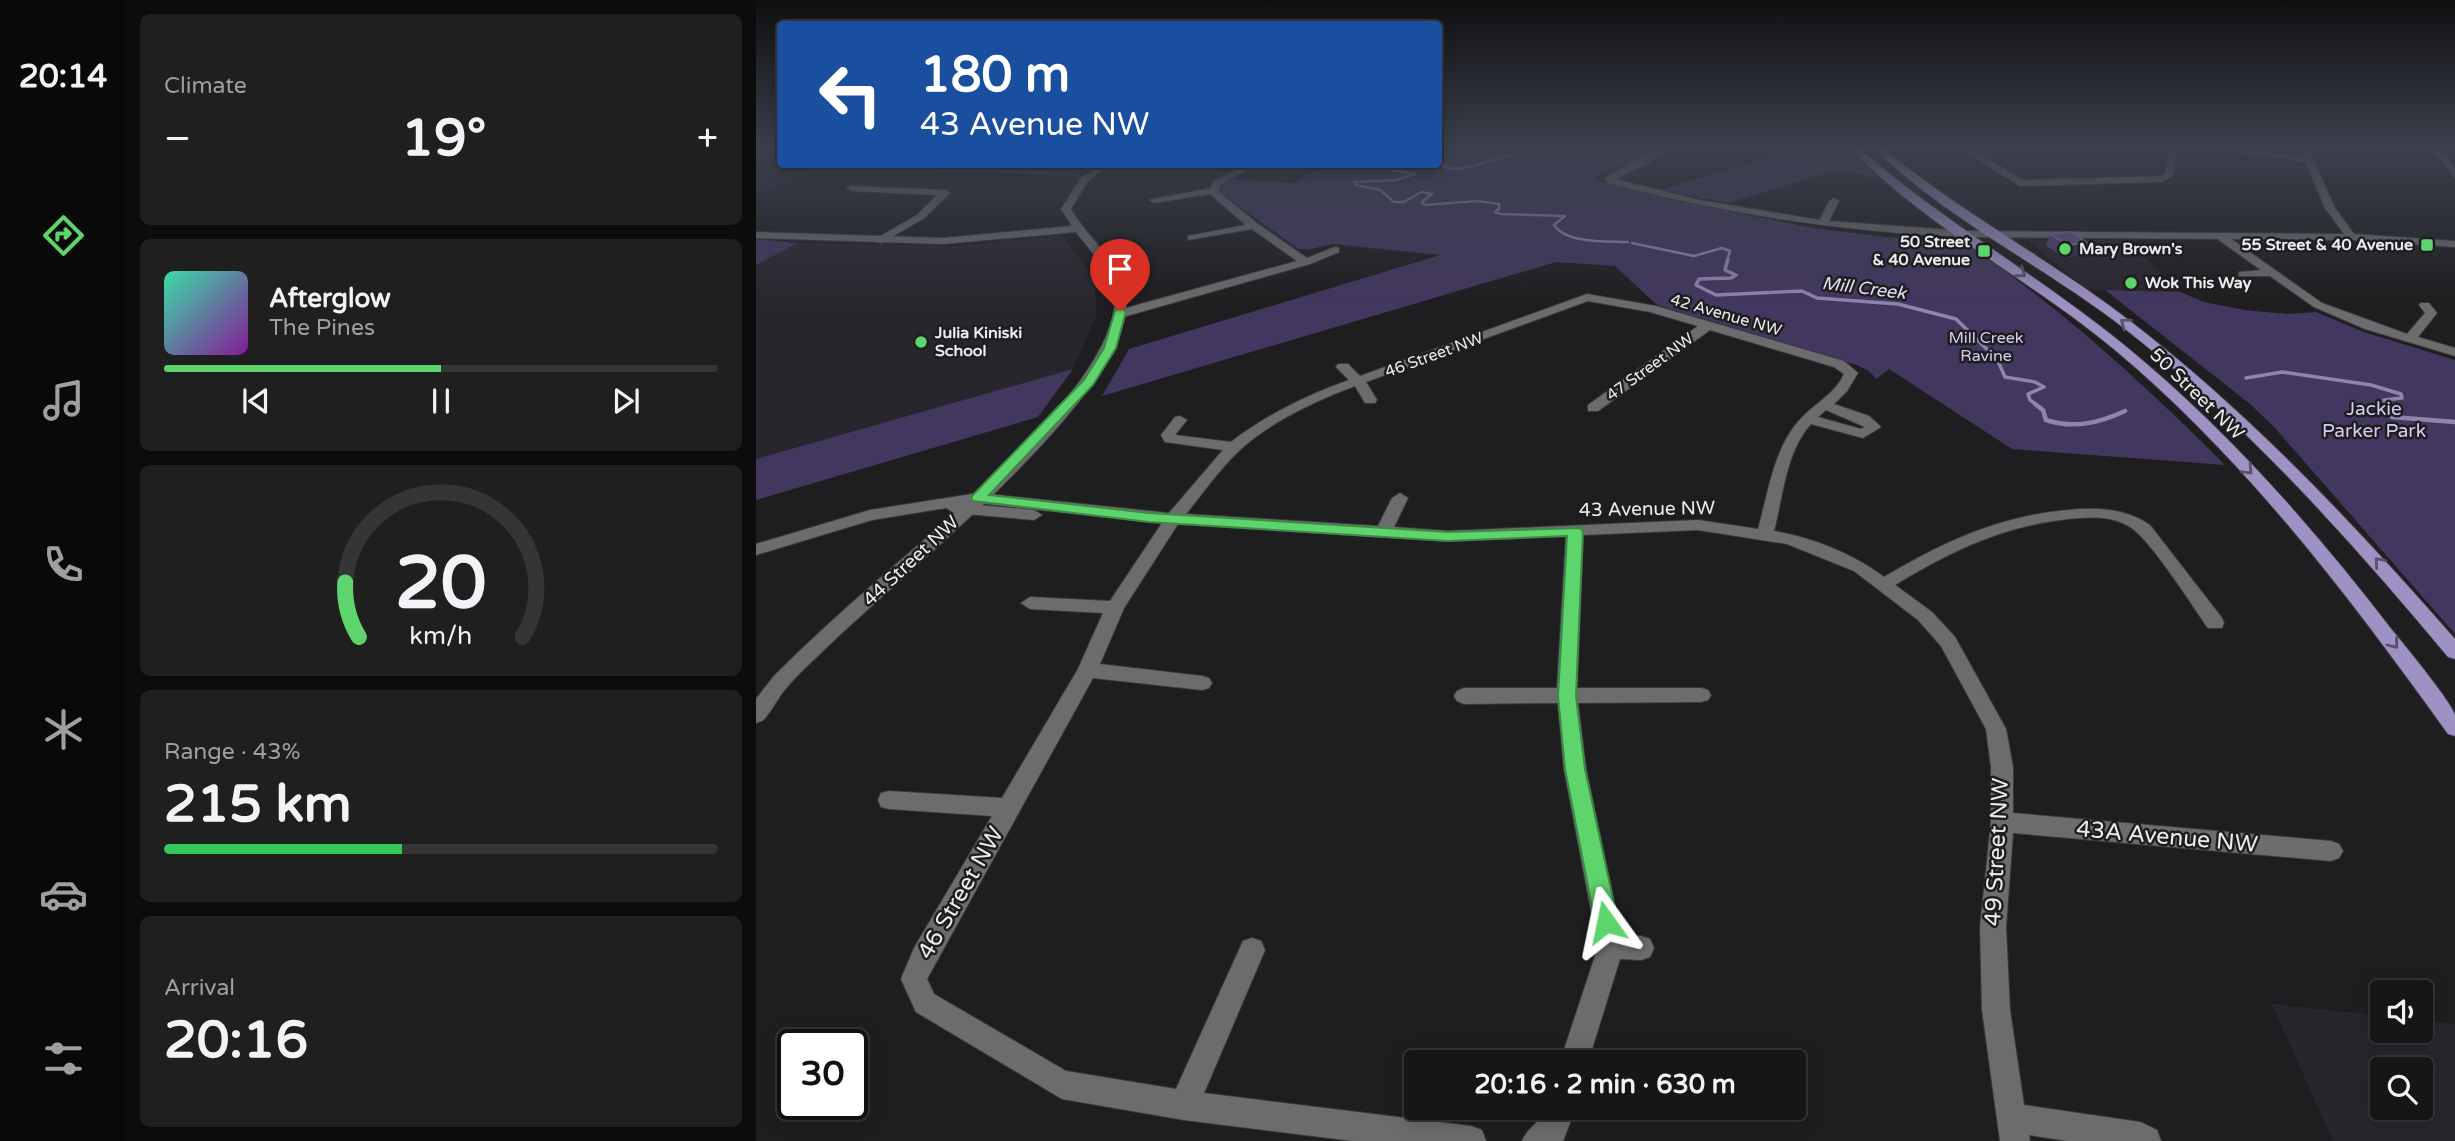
<!DOCTYPE html>
<html lang="en">
<head>
<meta charset="utf-8">
<style>
	:root { --surface:#161617; --page:#1f1f20; --text:#f1f3f6; --muted:#9e9fa1; --line:#353536; --accent:#5ed56c }
	body { margin:0; font-family:"Varela Round",sans-serif; background:var(--page); color:var(--text); height:100vh; display:flex; flex-direction:column; font-size:26px; white-space:nowrap }
	* { box-sizing:border-box; margin:0 }
	p { font-size:23px; color:var(--muted) }
	.icon { flex:none; width:38px; height:38px; fill:none; stroke:currentColor; stroke-width:2; stroke-linecap:round; stroke-linejoin:round }
	.map { position:relative; flex:1; overflow:hidden }
	.sheet { display:flex; flex-direction:column; gap:14px; padding:14px; background:#0c0c0d; width:630px }
	.sheet>* { flex:none }
	.guide { position:absolute; left:21px; top:21px; width:665px; height:147px; border-radius:7px; box-shadow:0 4px 18px #0003,0 0 0 2px var(--line); background:#1a4fa0; color:#fff; overflow:hidden }
	.fabs { position:absolute; left:1614px; top:980px; display:grid; gap:14px }
	.fabs a { display:grid; place-items:center; width:63px; height:63px; border-radius:7px; background:var(--surface); box-shadow:0 4px 18px #0003,0 0 0 2px var(--line); font-size:35px }
	.speed { position:absolute; left:21px; top:1029px; display:flex; gap:14px; font-size:35px; font-weight:700; text-align:center }
	.speed>* { display:grid; place-content:center; width:91px; height:91px; border-radius:50%; background:var(--surface); box-shadow:0 4px 18px #0003,0 0 0 2px var(--line); line-height:1 }
	.speed .limit { border:4px solid #111; border-radius:10px; background:#fff; color:#111 }
	.pin { position:absolute; display:grid; place-items:center; width:60px; height:60px; color:#fff; margin:-72px -30px; border-radius:50% 50% 50% 0; rotate:-45deg; box-shadow:0 0 7px #0007 }
	.pin .icon { rotate:45deg }
	.me { position:absolute; width:77px; margin:-38px; rotate:348deg; stroke-linejoin:round; filter:drop-shadow(0 0 5px #0008) }
	.turn { display:flex; align-items:center; gap:24px; height:147px; padding:0 28px; font-size:32px }
	.turn .icon { width:91px; height:91px; stroke-width:2.5 }
	.turn b { display:block; font-size:49px; line-height:60px }
	.big { font-size:52px; font-weight:700; line-height:1.1 }
	.sheet .tile { flex:1; display:flex; flex-direction:column; justify-content:center; gap:10px; min-width:0; padding:0 24px; border-radius:10px; background:var(--page) }
	.sheet .dial { align-items:center; gap:0 }
	.dial svg { height:182px; overflow:visible; fill:none; stroke:var(--line); stroke-width:7; stroke-linecap:round; text-anchor:middle }
	.dial text { fill:var(--text); stroke:none }
	.song { display:flex; align-items:center; gap:21px }
	.cover { width:84px; height:84px; border-radius:10px; background:linear-gradient(135deg,hsl(160 70% 55%),hsl(290 70% 35%)) }
	.played { height:7px; border-radius:4px; background:linear-gradient(90deg,var(--accent) 50%,var(--line) 50%) }
	.keys { display:flex; justify-content:space-around; direction:ltr }
	.heat { display:flex; justify-content:space-between; align-items:center; font-size:38px; direction:ltr }
	.charge { height:10px; border-radius:5px; background:linear-gradient(90deg,#34c759 43%,var(--line) 0) }
	.trip { position:absolute; left:648px; top:1050px; width:402px; height:70px; border-radius:7px; background:var(--surface); box-shadow:0 4px 18px #0003,0 0 0 2px var(--line); font-weight:700; line-height:70px; text-align:center }
	main { display:flex; flex:1; min-height:0 }
	.dock { display:flex; flex-direction:column; width:126px; justify-content:space-around; align-items:center; background:#090909; color:var(--muted) }
	.dock .icon { width:49px; height:49px }
	.dock .current { color:var(--accent) }
	.dock b { font-size:32px; color:var(--text) }
	.map>svg:first-child { display:block }
	.built { fill:#28262d; fill-rule:evenodd }
	.green { fill:#42375e }
	.lines { fill:none; stroke-linecap:round; stroke-linejoin:round }
	.stream-far2 { stroke:#9084af; stroke-width:2.5 }
	.stream-far1 { stroke:#9084af; stroke-width:3.5 }
	.stream { stroke:#9084af; stroke-width:4.5 }
	.minor-casing { stroke:#3a3a3b; stroke-width:2 }
	.tertiary-casing { stroke:#3a3a3b; stroke-width:2 }
	.primary-casing { stroke:#3a3a3b; stroke-width:2 }
	.minor { fill:#6c6c6e; fill-rule:evenodd }
	.tertiary { fill:#6c6c6e; fill-rule:evenodd }
	.primary { fill:#9e91c4; fill-rule:evenodd }
	.wall { fill:#514075 }
	.shaded-wall { fill:#352a4d }
	.building { fill:#615282; stroke:#776a93; stroke-width:2 }
	.oneway { stroke:#585169 }
	.route { fill:#5ed56c; stroke:#3d8a46; stroke-width:2 }
	.poi-dot { fill:#5ed56c; stroke:#1e1d1f; stroke-width:2.5 }
	.labels { text-anchor:middle; dominant-baseline:central; stroke-width:5; stroke-linejoin:round; paint-order:stroke }
	.far-poi-label { font-size:16px; font-weight:bold; fill:#ececee; stroke:#1e1d1f; text-anchor:start }
	.far-street-label { font-size:16px; fill:#ececee; stroke:#1e1d1f }
	.far-park-label { font-size:16px; fill:#d5cdf1; stroke:#1e1d1f }
	.far-water-label { font-size:18px; font-style:italic; fill:#e2def0; stroke:#1e1d1f }
	.street-label { font-size:19px; fill:#ececee; stroke:#1e1d1f }
	.park-label { font-size:19px; fill:#d5cdf1; stroke:#1e1d1f }
	.near-street-label { font-size:23px; fill:#ececee; stroke:#1e1d1f }
</style>
</head>
<body>
<main>
<nav class="dock">
<b>20:14</b>
<svg class="icon current" aria-label="directions" viewBox="0 0 24 24"><path d="M12 3l9 9-9 9-9-9zM9 14v-3h6M13 9l2 2-2 2"/></svg>
<svg class="icon" aria-label="music" viewBox="0 0 24 24"><path d="M9 18V5l10-2v13"/><circle cx="6" cy="18" r="3"/><circle cx="16" cy="16" r="3"/></svg>
<svg class="icon" aria-label="phone" viewBox="0 0 24 24"><path d="M5 4h4l2 5-3 2q2 4 5 5l2-3 5 2v4C11 20 4 13 5 4z"/></svg>
<svg class="icon" aria-label="climate" viewBox="0 0 24 24"><path d="M12 3v18M4 7l16 10M4 17L20 7"/></svg>
<svg class="icon" aria-label="car" viewBox="0 0 24 24"><path d="M5 17H2v-5l4-1 3-4h7l3 4 3 1v5h-3M9 17h6M6 11h13"/><circle cx="7" cy="17" r="2"/><circle cx="17" cy="17" r="2"/></svg>
<svg class="icon" aria-label="filters" viewBox="0 0 24 24"><path d="M4 7h16M4 17h16"/><circle cx="9" cy="7" r="2"/><circle cx="15" cy="17" r="2"/></svg>
</nav>
<section class="sheet">
<div class="tile"><p>Climate</p>
<div class="heat"><a>−</a><b class="big">19°</b><a>+</a></div>
</div>
<div class="tile">
<div class="song"><i class="cover"></i><div><b>Afterglow</b><p>The Pines</p></div></div>
<div class="played"></div>
<div class="keys"><svg class="icon" aria-label="previous" viewBox="0 0 24 24"><path d="M18 5L8 12l10 7zM5 5v14"/></svg><svg class="icon" aria-label="pause" viewBox="0 0 24 24"><path d="M8 5v14M16 5v14"/></svg><svg class="icon" aria-label="next" viewBox="0 0 24 24"><path d="M6 5l10 7-10 7zM19 5v14"/></svg></div>
</div>
<div class="tile dial"><svg viewBox="0 0 100 80">
<path d="M14 69A42 42 0 1 1 86 69"/>
<path d="M14 69A42 42 0 0 1 8 45" stroke="#5ed56c"/>
<text x="50" y="56" font-size="32" font-weight="700">20</text>
<text x="50" y="72" font-size="11">km/h</text>
</svg></div>
<div class="tile"><p>Range · 43%</p><b class="big">215 km</b><div class="charge"></div></div>
<div class="tile"><p>Arrival</p><b class="big">20:16</b></div>
</section>
<div class="map">
<svg width="1699" height="1141" viewBox="0 0 1699 1141">
	<rect width="100%" height="100%" fill="#1e1d1f"/>
	<!-- built -->
	<path class="built" d="M 0,163 L 24,164 L 69,166 L 0,195 Z
		M 306,235 L 338,279 L 341,314 L 317,369 L 0,459 L 0,265 L 42,243 L 200,246 Z
		M 1272,240 L 1371,240 L 1424,292 L 1331,290 Z
		M 1516,1004 L 1626,1016 L 1626,1031 L 1664,1031 L 1664,1020 L 1699,1024 L 1699,1141 L 1577,1141 ZM 1626,1069 L 1664,1069 L 1664,1108 L 1626,1108 Z"/>
	<!-- green -->
	<path class="green" d="M 683,148 L 897,148 L 877,161 L 842,175 L 839,180 L 913,199 L 1057,228 L 1130,237 L 1198,240 C 1224,249 1248,271 1270,287 C 1341,341 1405,401 1469,465 L 1256,449 L 1133,369 L 1120,379 L 1113,371 L 1101,365 L 901,305 L 859,266 L 800,262 L 346,396 L 373,349 L 684,255 L 577,244 L 555,249 L 542,249 L 462,191 L 474,179 L 540,183 L 571,165 L 682,164 Z
		M 1043,148 L 1088,148 L 1123,179 L 1096,172 L 1077,171 L 972,203 L 903,190 Z
		M 162,164 L 335,164 L 335,165 L 317,176 L 153,169 Z
		M 0,239 L 42,243 L 0,265 Z
		M 1349,290 L 1424,292 L 1448,302 L 1488,310 L 1532,314 L 1560,312 L 1608,332 L 1699,360 L 1699,634 L 1518,427 L 1494,404 Z
		M 317,369 L 282,417 L 0,500 L 0,459 Z"/>
	<g class="lines">
		<!-- stream-far2 -->
		<path class="stream-far2" d="M 779,148 L 792,151 L 811,148
			M 682,162 C 683,162 691,168 691,168 C 708,173 758,152 777,148
			M 619,164 L 616,166 L 659,174 L 640,180 L 598,182 L 600,185 L 624,190 L 638,202 L 648,202 L 665,192 L 676,194 L 666,202 L 669,205 L 722,201 L 743,204 L 743,209 L 739,212 L 745,214 L 809,216 L 798,225 C 811,244 851,241 872,242
			M 876,243 L 938,256 L 966,248 L 974,251 L 971,261"/>
		<!-- stream-far1 -->
		<path class="stream-far1" d="M 972,259 L 969,270 L 980,275 L 975,278 L 943,279 L 940,285 L 960,295 L 1046,291 L 1061,298 L 1142,304 L 1200,319 L 1241,359 L 1249,377 L 1279,382 L 1288,387 L 1272,394 L 1274,400 L 1281,405
			M 1490,378 L 1526,372 L 1615,385 L 1645,394 L 1646,398 L 1628,400 L 1629,405"/>
		<!-- stream -->
		<path class="stream" d="M 1279,404 L 1287,410 L 1290,420 C 1318,429 1343,423 1369,411
			M 1629,404 L 1636,417 L 1699,422"/>
		<defs>
			<path id="minor" d="M 901,148 L 911,148 L 892,163 L 859,179 L 943,200 L 1064,220 L 1073,201 L 1078,198 L 1083,201 L 1073,221 L 1209,231 L 1214,234 L 1209,237 C 1088,232 971,214 854,184 L 849,178 Z
				M 1213,148 L 1223,148 L 1220,151 L 1266,180 L 1405,176 L 1409,174 L 1413,148 L 1421,148 L 1417,175 L 1407,182 L 1264,186 L 1211,153 Z
				M 1452,148 L 1481,148 L 1556,159 L 1552,162 Z
				M 1676,148 L 1684,148 L 1699,169 L 1699,178 Z
				M 490,164 L 501,164 L 464,185 L 463,192 L 502,224 L 551,258 L 579,247 L 583,248 L 583,252 L 554,264 L 367,317 L 359,317 L 359,311 L 541,261 L 496,229 L 432,240 L 432,236 L 490,225 L 454,194 L 398,203 L 393,200 L 455,188 L 457,182 Z
				M 93,186 L 189,190 L 194,193 L 167,219 L 125,243 L 121,242 L 121,238 L 161,215 L 181,195 L 96,191 L 91,188 Z
				M 1460,234 L 1468,234 L 1566,303 L 1651,334 L 1669,313 L 1663,305 L 1665,303 L 1673,303 L 1681,313 L 1662,337 L 1699,348 L 1699,356 L 1609,329 L 1558,307 L 1514,276 L 1483,276 L 1483,272 L 1505,270 L 1460,238 Z
				M 831,294 L 900,306 L 1088,361 L 1102,373 L 1091,391 L 1078,404 L 1113,416 L 1125,427 L 1107,438 L 1055,424 C 1030,451 1027,497 1018,531 C 1055,537 1098,554 1128,577 C 1187,542 1243,516 1312,510 C 1341,507 1369,508 1394,525 L 1466,618 L 1468,623 L 1466,628 L 1452,628 C 1436,605 1394,539 1374,527 C 1356,515 1333,517 1312,519 C 1247,526 1195,551 1139,585 L 1176,612 L 1199,637 L 1250,729 L 1257,767 L 1257,813 L 1575,841 L 1583,844 L 1587,851 L 1583,858 L 1575,861 L 1257,833 L 1250,927 L 1254,1010 L 1268,1105 L 1384,1122 L 1401,1130 L 1405,1141 L 1311,1141 L 1273,1135 L 1274,1141 L 1244,1141 L 1226,1010 L 1224,927 L 1235,822 L 1235,767 L 1230,729 L 1185,646 L 1162,620 L 1098,571 L 1031,544 L 942,530 L 827,535 L 821,688 L 945,688 L 952,690 L 955,695 L 952,700 L 945,702 L 822,703 L 830,769 L 865,935 L 885,936 L 894,939 L 898,948 L 894,957 L 885,960 L 864,959 L 832,1062 L 804,1062 L 842,947 L 808,769 L 802,703 L 708,704 L 701,701 L 698,696 L 701,691 L 708,688 L 801,688 L 810,536 L 692,541 L 422,524 L 368,608 L 344,664 L 446,676 L 453,678 L 456,683 L 453,688 L 446,690 L 337,678 L 171,979 L 178,994 L 310,1071 L 420,1089 L 487,941 L 496,938 L 505,941 L 509,950 L 448,1093 L 715,1126 L 726,1130 L 730,1141 L 597,1141 L 428,1120 L 306,1099 L 160,1012 L 145,979 L 158,948 L 236,816 L 133,809 L 125,807 L 122,800 L 125,793 L 133,791 L 246,798 L 322,669 L 347,613 L 274,609 L 265,603 L 274,597 L 354,601 L 406,523 L 222,503 L 212,504 L 278,510 L 286,515 L 278,520 L 198,513 L 190,508 L 116,520 L 0,555 L 0,544 L 114,510 L 222,493 L 413,513 L 467,450 L 409,442 L 405,435 L 419,417 L 424,416 L 431,420 L 419,435 L 475,442 C 510,415 551,395 593,380 L 580,367 L 582,364 L 592,364 L 604,376 ZM 832,301 L 894,312 L 942,326 L 832,405 L 832,411 L 842,411 L 954,330 L 1078,367 L 1088,374 C 1078,396 1055,405 1041,423 C 1017,452 1012,494 1002,529 L 942,520 L 692,531 L 638,527 L 652,498 L 644,493 L 636,498 L 622,526 L 430,514 C 447,493 465,467 486,448 C 518,420 559,401 599,386 L 609,403 L 619,403 L 621,400 L 610,382 ZM 1070,410 L 1109,427 L 1105,429 L 1062,417 Z
				M 791,1108 L 820,1108 L 807,1141 L 766,1141 C 773,1125 783,1125 791,1108 Z"/>
			<path id="tertiary" d="M 1544,148 L 1552,148 L 1579,208 L 1598,234 L 1699,241 L 1699,247 L 1595,240 L 1209,237 L 1204,234 L 1209,231 L 1588,234 L 1569,208 Z
				M 345,164 L 355,164 L 331,182 L 315,209 C 333,241 373,268 370,309 C 362,406 136,582 64,654 C 51,666 38,678 27,692 C 21,700 16,710 9,718 C 6,722 5,721 0,723 L 0,699 L 18,676 C 52,642 87,610 123,579 C 189,521 343,396 358,311 C 363,278 337,255 320,232 L 187,244 L 0,238 L 0,232 L 187,238 L 316,226 L 305,209 L 325,178 Z"/>
			<path id="primary" d="M 1094,148 L 1103,148 C 1186,221 1282,275 1367,344 C 1469,427 1557,527 1636,630 C 1647,643 1697,704 1699,715 C 1699,721 1699,729 1699,736 L 1692,734 C 1593,596 1490,460 1359,350 C 1275,280 1170,227 1094,148 Z
				M 1118,148 L 1127,148 C 1205,213 1295,260 1374,321 C 1495,414 1599,525 1699,639 L 1699,659 L 1692,657 C 1592,537 1488,421 1364,325 C 1286,265 1187,217 1118,148 Z"/>
		</defs>
		<!-- minor casing -->
		<use href="#minor" class="minor-casing"/>
		<!-- tertiary casing -->
		<use href="#tertiary" class="tertiary-casing"/>
		<!-- primary casing -->
		<use href="#primary" class="primary-casing"/>
		<!-- minor -->
		<use href="#minor" class="minor"/>
		<!-- tertiary -->
		<use href="#tertiary" class="tertiary"/>
		<!-- primary -->
		<use href="#primary" class="primary"/>
	</g>
	<!-- wall -->
	<path class="wall" d="M 1294,234 L 1328,255 L 1308,257 L 1290,246 Z"/>
	<!-- shaded-wall -->
	<path class="shaded-wall" d="M 1331,243 L 1328,255 L 1308,257 L 1312,245 Z"/>
	<!-- building -->
	<path class="building" d="M 1316,232 L 1331,243 L 1312,245 L 1294,234 Z"/>
	<!-- one-way arrows -->
	<defs><path id="oneway-chevron" d="M-2-3.5L2.5 0L-2 3.5" fill="none" stroke-width="1.6" stroke-linecap="round" stroke-linejoin="round" transform="scale(1.75)"/></defs>
	<g class="oneway">
		<use href="#oneway-chevron" transform="translate(1265 273) rotate(35)"/>
		<use href="#oneway-chevron" transform="translate(1369 323) rotate(-143)"/>
		<use href="#oneway-chevron" transform="translate(1492 470) rotate(47)"/>
		<use href="#oneway-chevron" transform="translate(1623 562) rotate(-131)"/>
		<use href="#oneway-chevron" transform="translate(1638 644) rotate(52)"/>
	</g>
	<!-- sky -->
	<linearGradient id="sky" x2="0" y2="1"><stop stop-color="#101011"/><stop offset="0.48" stop-color="#3b404d"/><stop offset="1" stop-color="#3b404d" stop-opacity="0"/></linearGradient>
	<rect width="1699" height="308" fill="url(#sky)"/>
	<!-- route -->
	<path class="route" d="M 364,308 L 370,311 L 360,348 L 337,385 L 233,495 L 393,513 L 692,532 L 824,528 L 827,531 L 820,696 L 829,769 L 862,922 L 858,929 L 850,932 L 842,929 L 839,922 L 809,769 L 802,696 L 811,536 L 692,541 L 393,522 L 217,501 L 215,498 L 217,495 L 328,380 L 348,348 L 359,311 Z"/>
	<!-- markers -->
	<g class="poi-dot">
		<rect x="1664" y="238" width="14" height="14" rx="3.5"/>
		<circle cx="1309" cy="249" r="7"/>
		<rect x="1221" y="244" width="14" height="14" rx="3.5"/>
		<circle cx="1375" cy="283" r="7"/>
		<circle cx="165" cy="342" r="7"/>
	</g>
	<g class="labels">
		<!-- far-poi labels -->
		<g class="far-poi-label">
			<text x="1214" y="242" text-anchor="end">50 Street<tspan x="1214" dy="18">&amp; 40 Avenue</tspan></text>
			<text x="1657" y="245" text-anchor="end">55 Street &amp; 40 Avenue</text>
			<text x="1323" y="249">Mary Brown's</text>
			<text x="1389" y="283">Wok This Way</text>
			<text x="179" y="333">Julia Kiniski<tspan x="179" dy="18">School</tspan></text>
		</g>
		<!-- far-street labels -->
		<g class="far-street-label">
			<text transform="translate(970 315) rotate(16)">42 Avenue NW</text>
			<text transform="translate(678 355) rotate(-20)">46 Street NW</text>
			<text transform="translate(894 367) rotate(-36)">47 Street NW</text>
		</g>
		<!-- far-park labels -->
		<g class="far-park-label">
			<text x="1230" y="338">Mill Creek<tspan x="1230" dy="18">Ravine</tspan></text>
		</g>
		<!-- far-water labels -->
		<g class="far-water-label">
			<text transform="translate(1108 288) rotate(7)">Mill Creek</text>
		</g>
		<!-- street labels -->
		<g class="street-label">
			<text transform="translate(1441 394) rotate(44)">50 Street NW</text>
			<text transform="translate(891 509) rotate(-1)">43 Avenue NW</text>
			<text transform="translate(155 561) rotate(-43)">44 Street NW</text>
		</g>
		<!-- park labels -->
		<g class="park-label">
			<text x="1618" y="409">Jackie<tspan x="1618" dy="22">Parker Park</tspan></text>
		</g>
		<!-- near-street labels -->
		<g class="near-street-label">
			<text transform="translate(1411 837) rotate(5)">43A Avenue NW</text>
			<text transform="translate(1241 852) rotate(-87)">49 Street NW</text>
			<text transform="translate(205 893) rotate(-60)">46 Street NW</text>
		</g>
	</g>
</svg>
<div class="fabs">
<a><svg class="icon" aria-label="sound" viewBox="0 0 24 24"><path d="M4 9h4l5-4v14l-5-4H4zM17 9q2 3 0 6"/></svg></a>
<a><svg class="icon" aria-label="search" viewBox="0 0 24 24"><circle cx="10" cy="10" r="6"/><path d="M15 15l6 6"/></svg></a>
</div>
<div class="speed"><div class="limit">30</div></div>
<div class="pin" style="left:364px;top:311px;background:#d93025"><svg class="icon" aria-label="arrive" viewBox="0 0 24 24"><path d="M6 21V4h12l-3 4 3 4H6"/></svg></div>
<svg class="me" style="left:850px;top:922px" viewBox="-20 -20 40 40"><path d="M0-17L14 15 0 8-14 15z" fill="#5ed56c" stroke="#fff" stroke-width="4"/></svg>
<div class="trip">20:16 · 2 min · 630 m</div>
<div class="guide">
<div class="turn"><svg class="icon" aria-label="left" viewBox="0 0 24 24"><path d="M17 20v-9H6M10 6l-5 5 5 5"/></svg><div><b>180 m</b>43 Avenue NW</div></div>
</div>
</div>
</main>
</body>
</html>
